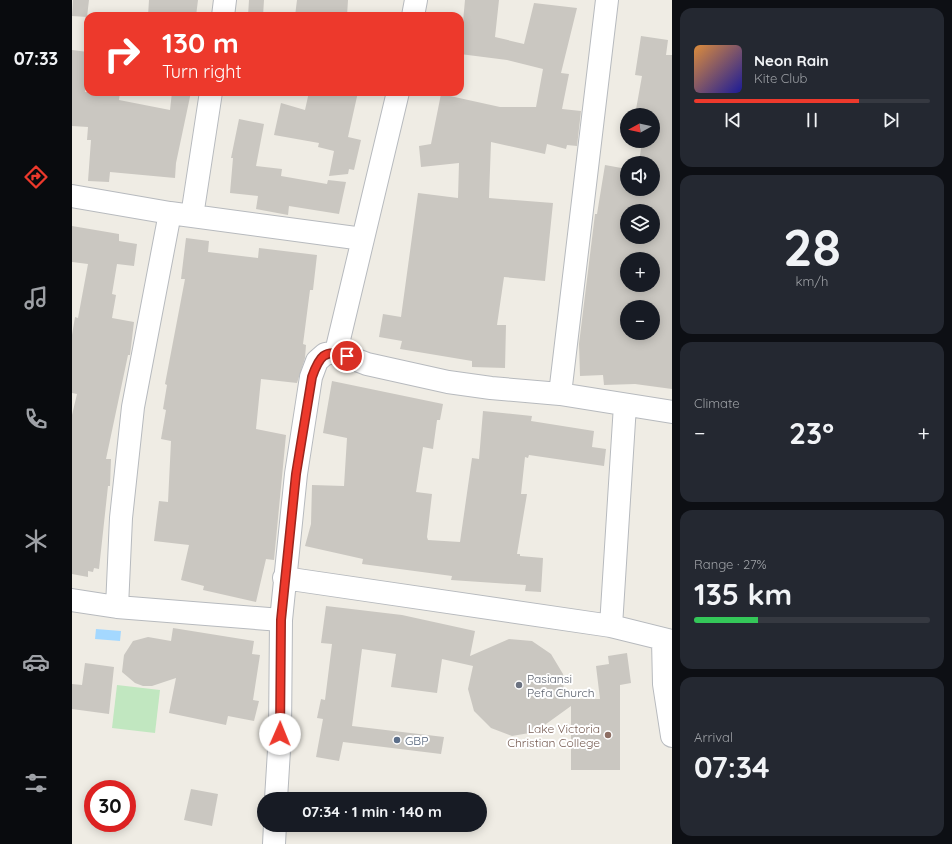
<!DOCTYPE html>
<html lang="en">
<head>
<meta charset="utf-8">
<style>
	:root { --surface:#171b24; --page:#242831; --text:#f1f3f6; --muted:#9ea1a6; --line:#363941; --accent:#ed392c }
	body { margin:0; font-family:Quicksand,sans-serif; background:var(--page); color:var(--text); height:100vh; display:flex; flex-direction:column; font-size:15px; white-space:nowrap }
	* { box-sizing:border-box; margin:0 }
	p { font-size:13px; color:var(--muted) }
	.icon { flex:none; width:22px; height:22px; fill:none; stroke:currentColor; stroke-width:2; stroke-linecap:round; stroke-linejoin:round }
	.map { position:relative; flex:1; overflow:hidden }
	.side { display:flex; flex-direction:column; gap:8px; padding:8px; background:#0d0f14; width:280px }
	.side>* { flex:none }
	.banner { position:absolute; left:12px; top:12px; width:380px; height:84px; border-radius:12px; box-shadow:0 2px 10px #0003; background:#ed392c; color:#fff; overflow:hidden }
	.needle { width:26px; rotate:262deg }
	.tools { position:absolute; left:548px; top:108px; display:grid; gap:8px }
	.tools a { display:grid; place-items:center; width:40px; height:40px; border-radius:50%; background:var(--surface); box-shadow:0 2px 10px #0003; font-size:20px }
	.speed { position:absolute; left:12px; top:780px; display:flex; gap:8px; font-size:20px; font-weight:700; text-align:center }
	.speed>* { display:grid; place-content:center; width:52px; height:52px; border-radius:50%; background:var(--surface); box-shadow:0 2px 10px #0003; line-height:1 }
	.speed .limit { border:6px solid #d22; background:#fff; color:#111 }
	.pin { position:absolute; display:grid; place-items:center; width:34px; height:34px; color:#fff; margin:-17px; border:2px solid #fff; border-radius:50%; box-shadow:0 1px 4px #0007 }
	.me { position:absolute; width:44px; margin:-22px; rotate:1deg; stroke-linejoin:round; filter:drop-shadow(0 0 3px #0008) }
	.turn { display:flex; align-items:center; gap:14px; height:84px; padding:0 12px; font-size:18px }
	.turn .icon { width:52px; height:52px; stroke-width:2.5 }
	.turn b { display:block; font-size:28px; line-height:34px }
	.big { font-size:30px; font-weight:700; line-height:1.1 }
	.side .tile { flex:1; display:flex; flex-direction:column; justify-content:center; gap:6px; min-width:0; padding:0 14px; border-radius:12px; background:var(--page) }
	.side .dial { align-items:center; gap:0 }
	.dial b { font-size:52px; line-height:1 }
	.song { display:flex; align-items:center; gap:12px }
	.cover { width:48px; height:48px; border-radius:6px; background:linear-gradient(135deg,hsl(30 70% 55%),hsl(240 70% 35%)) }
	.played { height:4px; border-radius:2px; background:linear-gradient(90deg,var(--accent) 70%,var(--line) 70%) }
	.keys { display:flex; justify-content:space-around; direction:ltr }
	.heat { display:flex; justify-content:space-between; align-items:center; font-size:22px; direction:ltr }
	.charge { height:6px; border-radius:3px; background:linear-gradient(90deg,#34c759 27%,var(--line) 0) }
	.trip { position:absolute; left:185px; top:792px; width:230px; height:40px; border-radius:20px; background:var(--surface); box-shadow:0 2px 10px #0003; font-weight:700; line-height:40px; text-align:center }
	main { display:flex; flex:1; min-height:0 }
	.menu { display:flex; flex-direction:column; width:72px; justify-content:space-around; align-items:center; background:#090b0e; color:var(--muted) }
	.menu .icon { width:28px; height:28px }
	.menu .on { color:var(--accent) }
	.menu b { font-size:18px; color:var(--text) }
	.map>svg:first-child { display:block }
	.green { fill:#c1e7c0 }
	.water { fill:#a4d8ff }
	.building { fill:#cac7c1; fill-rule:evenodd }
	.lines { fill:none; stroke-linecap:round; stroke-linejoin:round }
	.minor-casing { stroke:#b7babe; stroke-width:24 }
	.minor { stroke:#fff; stroke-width:22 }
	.route-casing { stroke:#9a251d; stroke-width:10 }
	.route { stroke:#ed392c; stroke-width:7 }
	.worship-dot { fill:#6b7280; stroke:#fff; stroke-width:1.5 }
	.education-dot { fill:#8d6e63; stroke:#fff; stroke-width:1.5 }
	.service-dot { fill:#5c6f8a; stroke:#fff; stroke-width:1.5 }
	.labels { text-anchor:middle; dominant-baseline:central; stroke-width:4; stroke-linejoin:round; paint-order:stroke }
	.worship-label { font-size:12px; fill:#5b616d; stroke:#fff; text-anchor:start }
	.education-label { font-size:12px; fill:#785e54; stroke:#fff; text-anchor:end }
	.service-label { font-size:12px; fill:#4e5e75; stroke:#fff; text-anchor:start }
</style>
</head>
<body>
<main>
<nav class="menu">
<b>07:33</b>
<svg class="icon on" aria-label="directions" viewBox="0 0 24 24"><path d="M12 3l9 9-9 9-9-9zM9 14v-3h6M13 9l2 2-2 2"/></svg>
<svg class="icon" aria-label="music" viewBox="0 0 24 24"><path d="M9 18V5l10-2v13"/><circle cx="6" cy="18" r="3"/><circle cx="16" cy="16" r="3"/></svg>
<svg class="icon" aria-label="phone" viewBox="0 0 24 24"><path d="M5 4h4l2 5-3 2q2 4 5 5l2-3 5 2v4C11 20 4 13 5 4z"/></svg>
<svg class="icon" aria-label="climate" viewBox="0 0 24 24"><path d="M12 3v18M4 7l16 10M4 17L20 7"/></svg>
<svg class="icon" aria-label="car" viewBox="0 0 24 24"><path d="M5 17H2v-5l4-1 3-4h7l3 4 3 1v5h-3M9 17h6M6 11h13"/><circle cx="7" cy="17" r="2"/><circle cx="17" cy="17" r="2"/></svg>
<svg class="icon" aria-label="filters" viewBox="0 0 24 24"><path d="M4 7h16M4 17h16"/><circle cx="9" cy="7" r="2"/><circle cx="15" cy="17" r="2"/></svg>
</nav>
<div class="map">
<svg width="600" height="844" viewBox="0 0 600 844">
	<rect width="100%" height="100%" fill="#efece4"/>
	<!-- green -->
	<path class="green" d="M 45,685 L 88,690 L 83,733 L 40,728 Z"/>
	<!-- water -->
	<path class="water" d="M 24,629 L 49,631 L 48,641 L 23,639 Z"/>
	<!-- building -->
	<path class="building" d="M 1,0 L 17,0 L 15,17 L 0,16 Z
		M 77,0 L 126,0 L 124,16 L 76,16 Z
		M 177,0 L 192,0 L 191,16 L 176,16 Z
		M 225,0 L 276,0 L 275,16 L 223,16 Z
		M 393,0 L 427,0 L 423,37 L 452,44 L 462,3 L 505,8 L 489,73 L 497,74 L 490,109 L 509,111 L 505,146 L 495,145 L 494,149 L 475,144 L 473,154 L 419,142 L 417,198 L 481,203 L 473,281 L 432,277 L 425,325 L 434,325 L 433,368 L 400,367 L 400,361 L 328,349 L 330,341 L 307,337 L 311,314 L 329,317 L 346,193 L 386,198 L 387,163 L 349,167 L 347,146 L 359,144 L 369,94 L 428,107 L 464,107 L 471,69 L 435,60 L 388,54 Z
		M 569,36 L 596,40 L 594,55 L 600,55 L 600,389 L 563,384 L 532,385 L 531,375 L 508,376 L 507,344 L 523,214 L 525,214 L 533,165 L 555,169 L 555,189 L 581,189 L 581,163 L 567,163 L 570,141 L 581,141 L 581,115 L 563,115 L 570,76 L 563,75 ZM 555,211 L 581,211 L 581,237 L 555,237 ZM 555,259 L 581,259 L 581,285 L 555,285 ZM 555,307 L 581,307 L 581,333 L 555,333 Z
		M 0,50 L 16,52 L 13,92 L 48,92 L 47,100 L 98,110 L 100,92 L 119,92 L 104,163 L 103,178 L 38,172 L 37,182 L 16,181 L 19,140 L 15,140 L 16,127 L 0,126 Z
		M 237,92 L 286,92 L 276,137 L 289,140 L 282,170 L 277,169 L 276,174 L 257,176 L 262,151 L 246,147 L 247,143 L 202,135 L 209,103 L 233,110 Z
		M 167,119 L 192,124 L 184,166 L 210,169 L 209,176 L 255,184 L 256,180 L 274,182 L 267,214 L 217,206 L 216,215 L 184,209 L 186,196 L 158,193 L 161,158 L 159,158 Z
		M 0,226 L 47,234 L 47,241 L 65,244 L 62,266 L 45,264 L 40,294 L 44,295 L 40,318 L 62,322 L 58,355 L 56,355 L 34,459 L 39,459 L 38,486 L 36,486 L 27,569 L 22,568 L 21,572 L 16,571 L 16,577 L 0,574 L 0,415 L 5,394 L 0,393 L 0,335 L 3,317 L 6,318 L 16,264 L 0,262 Z
		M 114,238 L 137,241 L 136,252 L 186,258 L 187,248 L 245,255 L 241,290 L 238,290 L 231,344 L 234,345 L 233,358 L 225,383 L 189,379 L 184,429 L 214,435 L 202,560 L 194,559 L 184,602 L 131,590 L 132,586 L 109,580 L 117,545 L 82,541 L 87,501 L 96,502 L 99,441 L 89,439 L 94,410 L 91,409 L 95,385 L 93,384 L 113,279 L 109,279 Z
		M 260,381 L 371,404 L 368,420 L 365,420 L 361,449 L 351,447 L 344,492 L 360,494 L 355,537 L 356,540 L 388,542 L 400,458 L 407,459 L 411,411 L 460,416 L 459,421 L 522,431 L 520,447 L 534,449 L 532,466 L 457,455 L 456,458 L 453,457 L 449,494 L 455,494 L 445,554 L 448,554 L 448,556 L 471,558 L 469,592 L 453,591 L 454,585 L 379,580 L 380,576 L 290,564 L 291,559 L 233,546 L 239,524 L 240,485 L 272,486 L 275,438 L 251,433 Z
		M 254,606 L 330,615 L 403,631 L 398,656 L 437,639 L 460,641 L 479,654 L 491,674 L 492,699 L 528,699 L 524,666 L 537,664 L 536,656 L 555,653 L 559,683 L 548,685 L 548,770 L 499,770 L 499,706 L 463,732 L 440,736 L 419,728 L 402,711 L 396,689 L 401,666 L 370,659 L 365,693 L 319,687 L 324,654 L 290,649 L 280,726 L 372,737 L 369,754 L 271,742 L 267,761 L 244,757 L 251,719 L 245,718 L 249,699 L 253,700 L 260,644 L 249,643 Z
		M 101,628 L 182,641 L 180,654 L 188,655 L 181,700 L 187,701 L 182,721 L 156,716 L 154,725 L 97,713 L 104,678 L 80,686 L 71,686 L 63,683 L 50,672 L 52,655 L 61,641 L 76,637 L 99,641 Z
		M 13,663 L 42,667 L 37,714 L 0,709 L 0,684 L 10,685 Z
		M 119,789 L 146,794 L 140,826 L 112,820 Z"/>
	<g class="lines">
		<defs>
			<path id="minor" d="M 151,16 L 153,0
				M 341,16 L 344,0
				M 0,196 L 98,213 L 291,239
				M 120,216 L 139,92
				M 264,352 L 326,92
				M 488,394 L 535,0
				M 212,578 L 539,626 L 600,641
				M 0,600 L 45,607 L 209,620
				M 45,607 L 49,518 L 61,407 L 98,213
				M 539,626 L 553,405
				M 591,640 L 592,684 L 600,736
				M 204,799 L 208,734 L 209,620 L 224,474 L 239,377 L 245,361 L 253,354 L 264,352 L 295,364 L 376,382 L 419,388 L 488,394 L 600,412
				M 202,844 L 203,825"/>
		</defs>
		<!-- minor casing -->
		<use href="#minor" class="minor-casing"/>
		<!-- minor -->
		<use href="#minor" class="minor"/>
	</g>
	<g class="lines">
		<defs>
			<path id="route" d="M 208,734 L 209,620 L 224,474 L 240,377 C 247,357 252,348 275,356"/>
		</defs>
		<!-- route casing -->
		<use href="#route" class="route-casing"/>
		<!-- route -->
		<use href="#route" class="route"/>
	</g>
	<!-- markers -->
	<circle class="worship-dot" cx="447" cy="685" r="4"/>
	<circle class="education-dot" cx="536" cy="735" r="4"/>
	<circle class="service-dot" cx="325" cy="740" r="4"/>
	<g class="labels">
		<!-- worship labels -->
		<g class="worship-label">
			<text x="455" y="678">Pasiansi<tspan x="455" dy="14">Pefa Church</tspan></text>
		</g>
		<!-- education labels -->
		<g class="education-label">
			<text x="528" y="728">Lake Victoria<tspan x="528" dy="14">Christian College</tspan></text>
		</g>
		<!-- service labels -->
		<g class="service-label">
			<text x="333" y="740">GBP</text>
		</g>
	</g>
</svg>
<div class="tools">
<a><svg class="needle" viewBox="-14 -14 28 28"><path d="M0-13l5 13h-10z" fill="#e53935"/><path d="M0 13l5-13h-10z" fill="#9ea1a6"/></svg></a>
<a><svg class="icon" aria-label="sound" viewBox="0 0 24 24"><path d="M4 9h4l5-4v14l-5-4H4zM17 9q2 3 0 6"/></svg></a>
<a><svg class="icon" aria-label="layers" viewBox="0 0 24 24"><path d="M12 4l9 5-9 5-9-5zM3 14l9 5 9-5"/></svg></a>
<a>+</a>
<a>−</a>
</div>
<div class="speed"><div class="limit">30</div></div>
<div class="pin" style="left:275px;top:356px;background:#d93025"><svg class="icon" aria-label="arrive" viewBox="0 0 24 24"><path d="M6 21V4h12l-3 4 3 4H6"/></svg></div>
<svg class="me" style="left:208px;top:734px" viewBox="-20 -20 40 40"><circle r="19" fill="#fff"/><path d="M0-13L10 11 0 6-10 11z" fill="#ed392c"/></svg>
<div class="trip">07:34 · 1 min · 140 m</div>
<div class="banner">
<div class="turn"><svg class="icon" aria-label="right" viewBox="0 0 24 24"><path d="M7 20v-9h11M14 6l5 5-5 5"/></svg><div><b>130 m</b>Turn right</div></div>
</div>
</div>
<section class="side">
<div class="tile">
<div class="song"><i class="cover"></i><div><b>Neon Rain</b><p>Kite Club</p></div></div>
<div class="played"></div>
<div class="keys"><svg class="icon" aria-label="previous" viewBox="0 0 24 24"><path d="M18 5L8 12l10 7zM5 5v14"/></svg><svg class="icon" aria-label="pause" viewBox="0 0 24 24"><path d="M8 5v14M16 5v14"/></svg><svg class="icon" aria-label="next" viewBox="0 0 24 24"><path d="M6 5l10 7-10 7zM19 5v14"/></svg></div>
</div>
<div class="tile dial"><b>28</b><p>km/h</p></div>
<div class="tile"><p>Climate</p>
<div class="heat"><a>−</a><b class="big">23°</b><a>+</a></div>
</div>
<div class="tile"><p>Range · 27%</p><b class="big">135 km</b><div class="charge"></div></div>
<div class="tile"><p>Arrival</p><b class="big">07:34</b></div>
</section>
</main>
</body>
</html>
